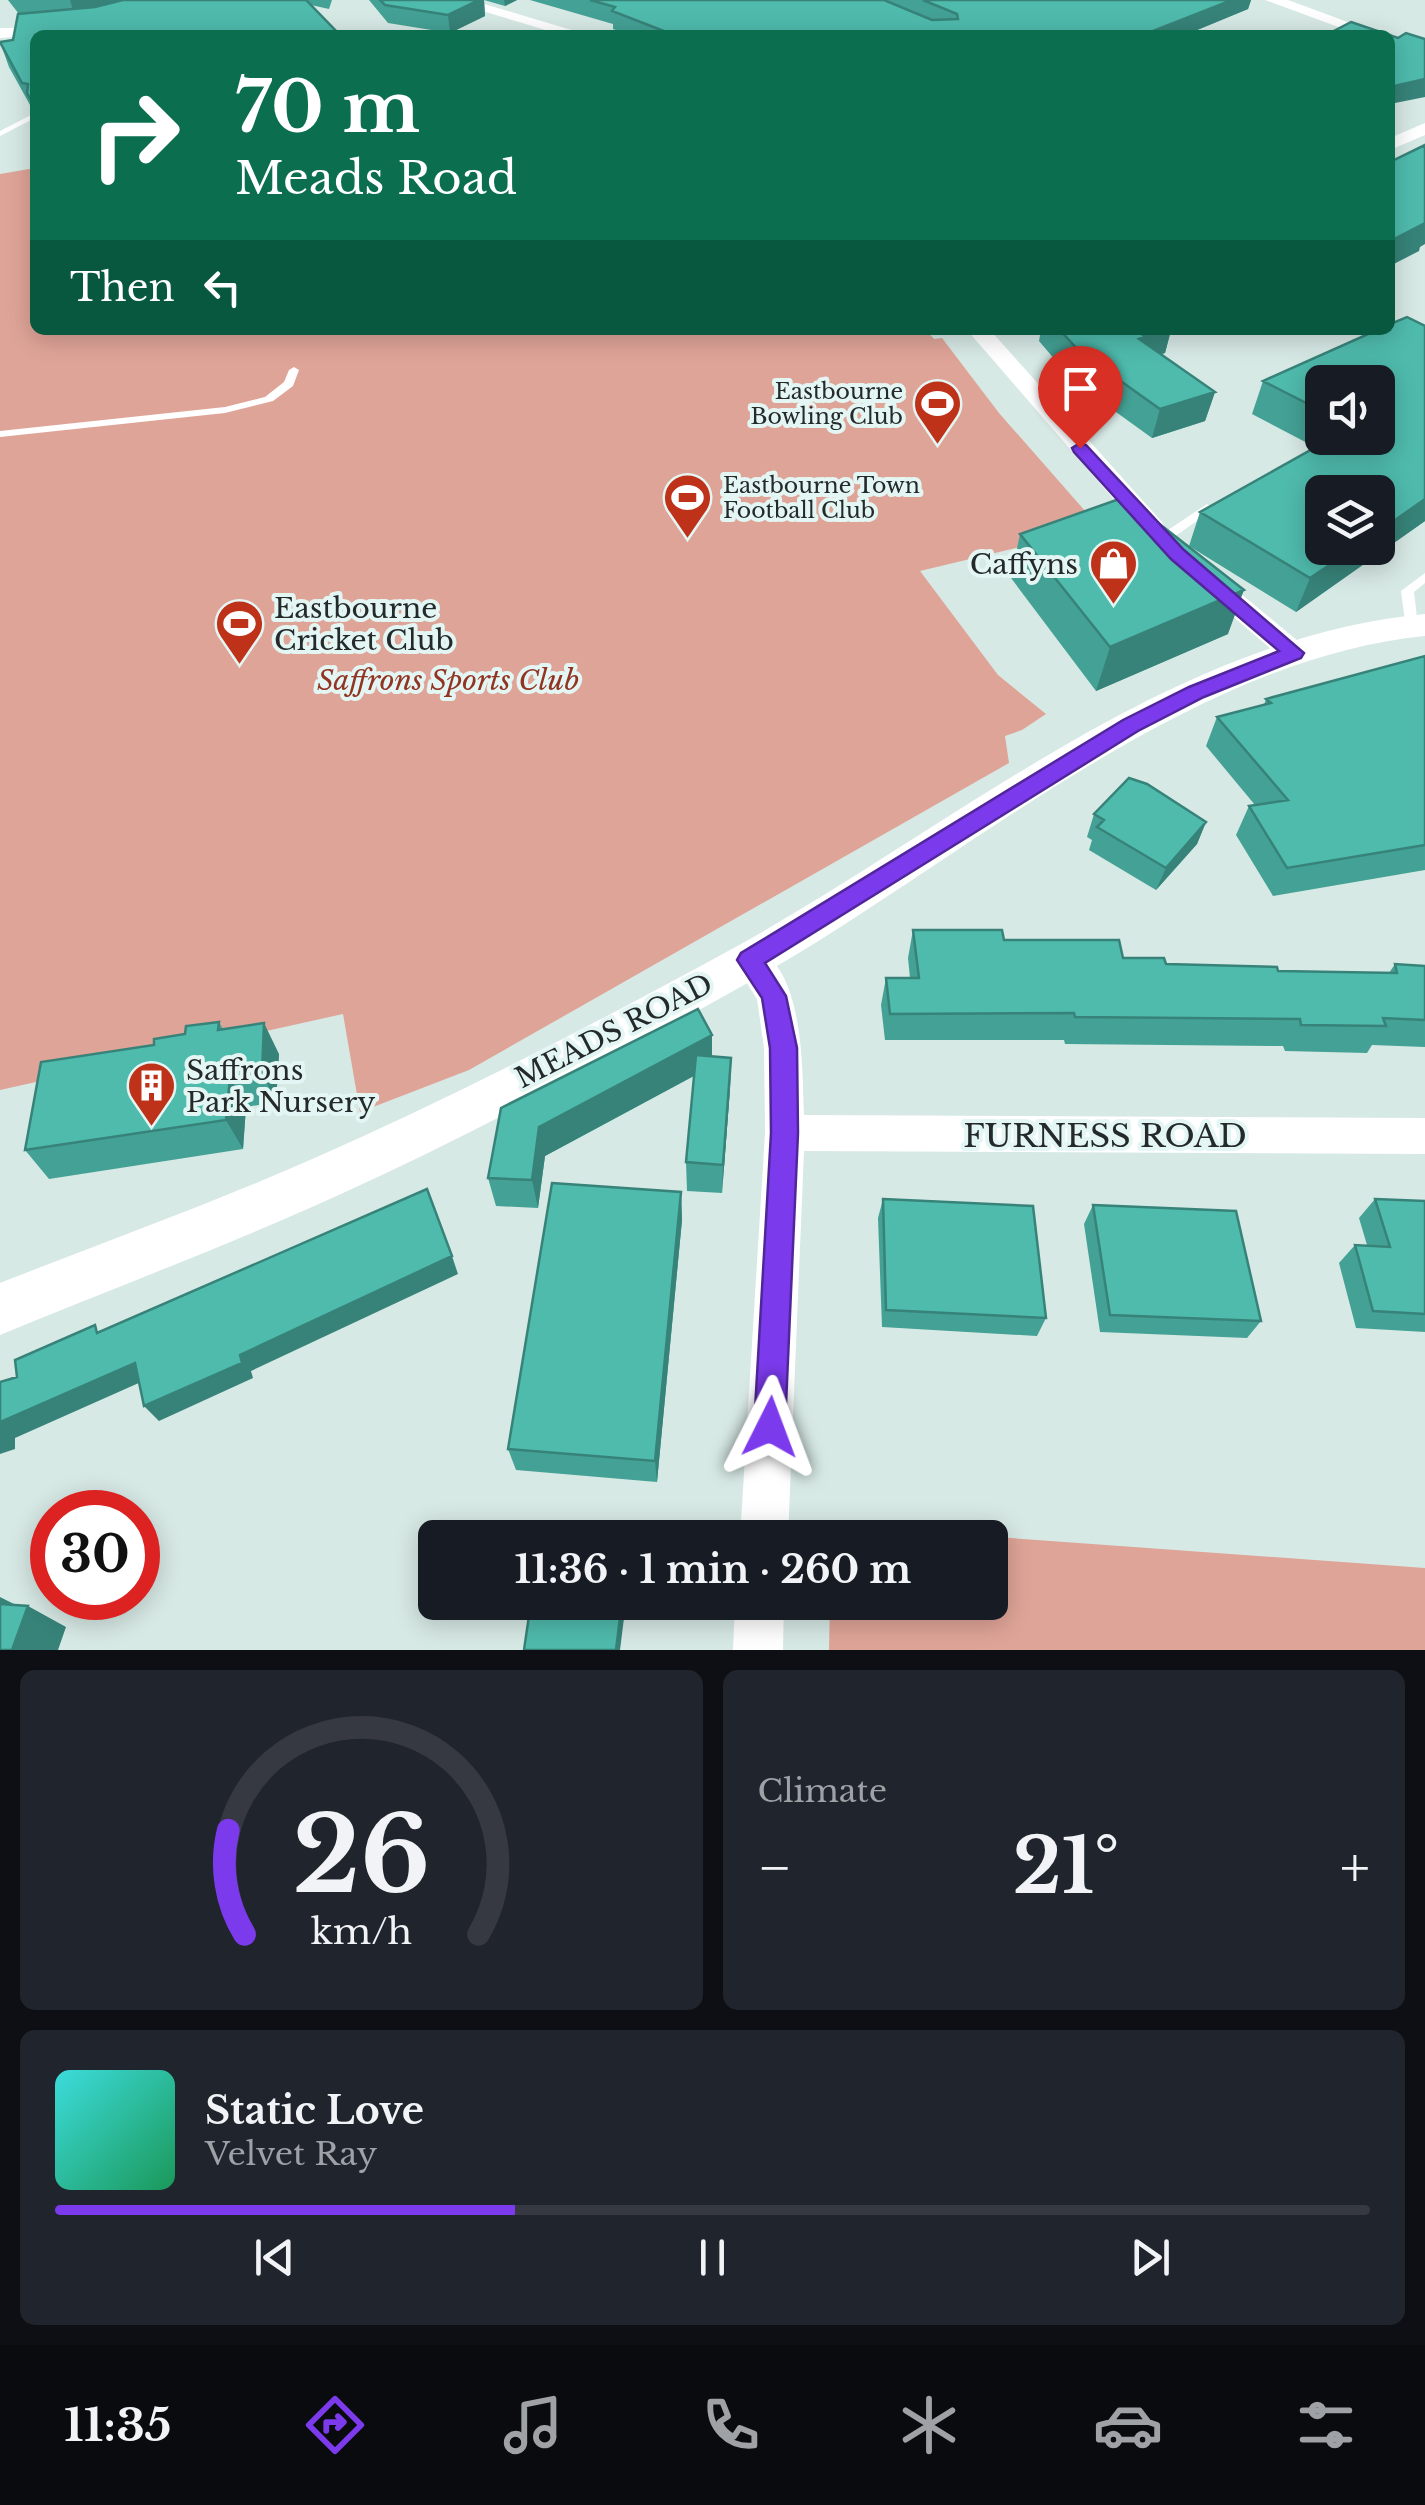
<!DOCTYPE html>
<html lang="en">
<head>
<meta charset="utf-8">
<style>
	:root { --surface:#171b24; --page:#20242c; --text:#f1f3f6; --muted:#9ea1a6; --line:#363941; --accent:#7c3aed }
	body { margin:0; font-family:"Libre Baskerville",serif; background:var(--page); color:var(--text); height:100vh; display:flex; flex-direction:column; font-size:38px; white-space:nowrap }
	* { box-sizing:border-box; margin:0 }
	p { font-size:32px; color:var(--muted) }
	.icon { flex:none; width:55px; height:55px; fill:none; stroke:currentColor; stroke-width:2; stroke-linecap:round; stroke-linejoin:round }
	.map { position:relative; height:1650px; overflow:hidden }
	.side { display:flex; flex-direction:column; gap:20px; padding:20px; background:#0d0f14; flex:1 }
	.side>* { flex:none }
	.hud { position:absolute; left:30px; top:30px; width:1365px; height:305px; border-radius:15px; box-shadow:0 5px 25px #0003; background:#0b6e4f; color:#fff; overflow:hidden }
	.tools { position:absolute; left:1305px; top:365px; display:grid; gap:20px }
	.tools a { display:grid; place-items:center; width:90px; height:90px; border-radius:15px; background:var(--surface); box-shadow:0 5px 25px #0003; font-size:50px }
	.speed { position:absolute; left:30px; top:1490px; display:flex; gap:20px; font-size:50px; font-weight:700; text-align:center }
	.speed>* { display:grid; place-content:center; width:130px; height:130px; border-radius:50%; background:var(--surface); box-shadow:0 5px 25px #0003; line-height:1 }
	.speed .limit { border:15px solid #d22; background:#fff; color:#111 }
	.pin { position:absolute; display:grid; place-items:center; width:85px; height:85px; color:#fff; margin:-102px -42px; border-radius:50% 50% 50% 0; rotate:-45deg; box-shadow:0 0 10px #0007 }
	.pin .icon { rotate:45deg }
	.me { position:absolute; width:110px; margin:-55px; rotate:3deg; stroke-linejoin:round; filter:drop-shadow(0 0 8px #0008) }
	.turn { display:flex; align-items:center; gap:35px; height:210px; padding:0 40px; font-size:45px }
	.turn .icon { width:130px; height:130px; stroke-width:2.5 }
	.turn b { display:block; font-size:70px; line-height:85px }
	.then { display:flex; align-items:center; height:95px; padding:0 40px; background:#0003; gap:20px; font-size:38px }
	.big { font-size:75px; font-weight:800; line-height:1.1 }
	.side .tile { flex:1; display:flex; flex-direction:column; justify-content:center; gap:15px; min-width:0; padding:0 35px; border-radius:15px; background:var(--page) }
	.side .dial { align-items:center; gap:0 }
	.dial svg { height:260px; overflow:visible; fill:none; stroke:var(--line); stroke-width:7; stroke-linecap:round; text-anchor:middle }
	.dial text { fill:var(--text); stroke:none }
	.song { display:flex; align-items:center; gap:30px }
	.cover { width:120px; height:120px; border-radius:15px; background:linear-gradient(135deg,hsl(180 70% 55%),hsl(150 70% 35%)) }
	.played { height:10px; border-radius:5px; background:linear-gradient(90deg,var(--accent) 35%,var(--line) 35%) }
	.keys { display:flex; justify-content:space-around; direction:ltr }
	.heat { display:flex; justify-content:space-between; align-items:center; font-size:55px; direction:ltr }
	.side .tiles { flex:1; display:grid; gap:20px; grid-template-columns:1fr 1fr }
	.tile:last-child { grid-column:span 2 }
	.trip { position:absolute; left:418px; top:1520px; width:590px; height:100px; border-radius:15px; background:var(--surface); box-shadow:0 5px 25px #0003; font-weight:800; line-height:100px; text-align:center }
	.menu { display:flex; height:160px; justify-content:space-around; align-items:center; background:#090b0e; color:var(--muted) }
	.menu .icon { width:70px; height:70px }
	.menu .selected { color:var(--accent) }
	.menu b { font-size:45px; color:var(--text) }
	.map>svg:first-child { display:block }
	.green { fill:#dfa498 }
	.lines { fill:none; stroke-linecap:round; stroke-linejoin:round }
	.service { fill:#fff; fill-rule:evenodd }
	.minor { fill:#fff; fill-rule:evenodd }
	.tertiary { fill:#fff; fill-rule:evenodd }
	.wall { fill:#44a195; fill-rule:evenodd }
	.shaded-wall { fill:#378379 }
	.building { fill:#4fbbad; stroke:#378379; stroke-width:2.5 }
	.route { fill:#7c3aed; stroke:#51269a; stroke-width:2.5 }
	.labels { text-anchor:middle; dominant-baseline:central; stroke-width:8; stroke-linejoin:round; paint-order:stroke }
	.far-poi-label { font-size:22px; fill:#242a29; stroke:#e4f6f3; text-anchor:end }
	.poi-label { font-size:28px; fill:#242a29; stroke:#e4f6f3; text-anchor:start }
	.park-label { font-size:28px; font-style:italic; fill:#923423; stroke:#e4f6f3 }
	.street-label { font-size:28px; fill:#242a29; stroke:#e4f6f3 }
	.near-street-label { font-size:32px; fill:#242a29; stroke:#e4f6f3 }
</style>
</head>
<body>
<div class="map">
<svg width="1425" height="1650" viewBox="0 0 1425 1650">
	<rect width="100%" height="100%" fill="#d7e9e5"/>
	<!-- green -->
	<path class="green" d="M 35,168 L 35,330 L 926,330 L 934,339 L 942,338 L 999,413 L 1100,528 L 920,571 L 998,675 L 1046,714 L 1022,730 L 1005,736 L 1009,763 L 469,1070 L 360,1112 L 343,1014 L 0,1090 L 0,174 Z
		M 831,1525 L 1425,1568 L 1425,1650 L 829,1650 L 830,1603 L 990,1602 L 990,1538 L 831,1537 Z"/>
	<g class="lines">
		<!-- service -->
		<path class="service" d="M 35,113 L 35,118 L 0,136 L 0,131 Z
			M 294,367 L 299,370 L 293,386 L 273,401 L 225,413 L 0,437 L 0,431 L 225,407 L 265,397 L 284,382 L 289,370 Z
			M 1207,504 L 1213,508 L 1211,511 L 1167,542 L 1159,542 L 1159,536 Z
			M 1425,573 L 1425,583 L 1414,592 L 1418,626 L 1416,629 L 1406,629 L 1401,591 Z"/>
		<!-- minor -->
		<path class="minor" d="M 446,0 L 471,0 L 588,35 L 562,35 Z
			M 1265,0 L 1288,0 L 1383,35 L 1360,35 Z
			M 0,28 L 56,28 L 64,33 L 0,38 Z
			M 1425,123 L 1425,135 L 1390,150 L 1390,138 Z
			M 967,330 L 990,330 L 1161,521 L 1165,527 L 1161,533 L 1143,533 Z
			M 1206,570 L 1216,573 L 1304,646 L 1308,653 L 1304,660 L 1284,660 L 1196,585 L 1192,579 L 1196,573 Z
			M 750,945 C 805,964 802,1068 804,1115 L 1425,1118 L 1425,1154 L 804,1151 L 788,1538 L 740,1538 L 765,1133 L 764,1048 L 757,999 L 732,960 L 737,950 Z
			M 735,1602 L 784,1602 L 783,1650 L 733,1650 Z"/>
		<!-- tertiary -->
		<path class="tertiary" d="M 1425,614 L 1425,636 C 1186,660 964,860 760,976 C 623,1053 484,1129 341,1194 C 229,1245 114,1288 0,1335 L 0,1283 C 104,1242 208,1205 310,1160 C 453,1097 593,1025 730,950 C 950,830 1168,638 1425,614 Z"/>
	</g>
	<!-- wall -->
	<path class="wall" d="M 8,0 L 332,0 L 329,9 L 311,5 L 35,35 L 35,114 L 9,67 L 0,42 L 13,40 L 19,14 Z
		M 369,0 L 484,0 L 485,16 L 450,33 L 388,23 Z
		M 484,0 L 517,0 L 505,6 Z
		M 530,0 L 1251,0 L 1248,9 L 1185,35 L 629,35 L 613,29 L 613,24 Z
		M 1425,326 L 1425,521 L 1296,612 L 1189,546 L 1200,512 L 1308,451 L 1311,445 L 1252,414 L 1263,381 ZM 1322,382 L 1378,438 L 1322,438 Z
		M 1041,330 L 1171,330 L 1165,353 L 1161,354 L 1215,392 L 1205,421 L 1152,438 L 1073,381 L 1039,341 Z
		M 1020,534 L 1228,634 L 1096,691 L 1011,578 Z
		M 1425,656 L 1425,870 L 1273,896 L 1236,835 L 1249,806 L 1255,805 L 1206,746 L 1217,717 L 1264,705 L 1266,699 Z
		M 1094,814 L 1206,822 L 1197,844 L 1156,890 L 1089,850 L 1092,840 L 1087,837 Z
		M 913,930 L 1004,940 L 1166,964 L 1278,971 L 1389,973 L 1395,964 L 1425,966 L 1425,1047 L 1372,1045 L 1367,1053 L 1285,1051 L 1283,1046 L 1065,1044 L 1064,1040 L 885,1040 L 881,1005 L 886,978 L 910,978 L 908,958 Z
		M 219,1022 L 223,1029 L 279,1054 L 276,1102 L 246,1107 L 243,1149 L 49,1179 L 25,1150 L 154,1045 Z
		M 712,1057 L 731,1058 L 730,1089 L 722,1193 L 687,1191 L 686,1162 L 694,1076 L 545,1156 L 538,1208 L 496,1206 L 488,1178 Z
		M 681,1192 L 682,1220 L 657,1482 L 516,1470 L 508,1449 Z
		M 883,1199 L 1046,1318 L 1037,1336 L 882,1327 L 878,1218 Z
		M 1375,1199 L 1425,1201 L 1425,1332 L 1356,1328 L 1339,1263 L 1355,1245 L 1367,1245 L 1359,1218 Z
		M 1093,1205 L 1261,1321 L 1247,1338 L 1100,1332 L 1084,1224 Z"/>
	<!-- shaded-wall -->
	<path class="shaded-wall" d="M 70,0 L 167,0 L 76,20 Z
		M 479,0 L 484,0 L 485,16 L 450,33 L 448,15 Z
		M 504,0 L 517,0 L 505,6 Z
		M 1232,0 L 1251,0 L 1248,9 L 1185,35 L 1143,35 Z
		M 1425,79 L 1425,97 L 1390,104 L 1390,87 Z
		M 1425,223 L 1425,244 L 1420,247 L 1419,251 L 1390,266 L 1390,250 L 1394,239 Z
		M 1156,330 L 1171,330 L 1165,353 L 1139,361 L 1132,367 L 1142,334 Z
		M 1215,392 L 1205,421 L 1152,438 L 1160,409 Z
		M 1425,499 L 1425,521 L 1296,612 L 1310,578 L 1355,548 L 1378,548 L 1378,532 Z
		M 1244,590 L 1228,634 L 1096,691 L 1110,647 Z
		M 1206,822 L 1197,844 L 1156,890 L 1166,868 Z
		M 264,1023 L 279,1054 L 276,1102 L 262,1072 Z
		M 712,1035 L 712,1066 L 545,1156 L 538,1208 L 532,1180 L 539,1127 Z
		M 731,1058 L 730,1089 L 722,1193 L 723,1165 Z
		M 230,1077 L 246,1107 L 243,1149 L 226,1120 Z
		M 681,1192 L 682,1220 L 657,1482 L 655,1461 Z
		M 452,1256 L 458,1274 L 251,1371 L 253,1378 L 159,1421 L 144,1406 L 240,1355 Z
		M 135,1363 L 150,1378 L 15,1438 L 15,1449 L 0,1454 L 0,1422 Z
		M 0,1597 L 14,1604 L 0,1618 Z
		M 622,1602 L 626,1602 L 620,1650 L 616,1650 Z
		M 28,1606 L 66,1627 L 58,1650 L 12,1650 Z"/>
	<!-- building -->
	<path class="building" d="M 123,0 L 306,0 L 337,32 L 318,35 L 35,35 L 35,107 L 27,93 L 28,84 L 22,83 L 0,42 L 13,40 L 18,14 L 95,7 Z
		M 380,0 L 479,0 L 448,15 L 385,5 Z
		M 590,0 L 884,0 L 932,20 L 958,19 L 957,14 L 923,0 L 1232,0 L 1143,35 L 674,35 L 612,11 L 615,7 Z
		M 1351,22 L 1398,38 L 1406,33 L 1425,39 L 1425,79 L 1390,87 L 1390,35 L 1326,35 Z
		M 1425,145 L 1425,223 L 1394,239 L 1390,238 L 1390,162 Z
		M 1407,317 L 1425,326 L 1425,499 L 1378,532 L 1378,492 L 1322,492 L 1322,548 L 1355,548 L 1310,578 L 1200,512 L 1332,438 L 1378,438 L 1378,382 L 1322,382 L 1322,411 L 1263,381 L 1377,330 L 1390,330 L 1390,324 Z
		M 1060,330 L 1156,330 L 1142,334 L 1145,337 L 1139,339 L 1215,392 L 1160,409 L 1080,352 Z
		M 1125,497 L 1244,590 L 1110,647 L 1020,534 Z
		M 1425,656 L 1425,845 L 1287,868 L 1249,806 L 1288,800 L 1217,717 L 1271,703 L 1266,699 Z
		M 1129,778 L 1147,784 L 1206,822 L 1166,868 L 1097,827 L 1104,820 L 1094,814 Z
		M 913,930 L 1002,930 L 1004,940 L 1119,940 L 1123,958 L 1164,958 L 1166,964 L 1277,967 L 1278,971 L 1397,973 L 1395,964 L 1425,966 L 1425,1020 L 1383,1018 L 1386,1026 L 1301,1025 L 1300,1019 L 1075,1017 L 1074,1013 L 890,1014 L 886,978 L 919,978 Z
		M 698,1009 L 712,1035 L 539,1127 L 532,1180 L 488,1178 L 501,1108 Z
		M 219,1022 L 218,1030 L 264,1023 L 262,1072 L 230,1077 L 226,1120 L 25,1150 L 41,1062 L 154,1045 L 154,1039 L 185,1034 L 186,1026 Z
		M 696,1055 L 731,1058 L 723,1165 L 686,1162 Z
		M 552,1183 L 681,1192 L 655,1461 L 508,1449 Z
		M 427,1189 L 452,1256 L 240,1355 L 242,1363 L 144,1406 L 135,1363 L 0,1422 L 0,1382 L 17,1377 L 15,1360 L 95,1325 L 97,1333 Z
		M 883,1199 L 1033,1206 L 1046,1318 L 886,1310 Z
		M 1375,1199 L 1425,1201 L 1425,1314 L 1373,1311 L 1355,1245 L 1390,1247 Z
		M 1093,1205 L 1236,1211 L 1261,1321 L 1110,1315 Z
		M 531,1602 L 622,1602 L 616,1650 L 524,1650 Z
		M 0,1604 L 28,1606 L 12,1650 L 0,1650 Z"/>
	<!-- route -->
	<path class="route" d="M 1080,443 L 1086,445 L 1184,550 L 1304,653 L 1301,658 L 1204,697 L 1138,731 L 765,963 L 786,996 L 797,1048 L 798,1133 L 785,1427 L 781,1438 L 770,1443 L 758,1438 L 754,1427 L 771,1133 L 770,1048 L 762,998 L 737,960 L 741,953 L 1123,720 L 1189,687 L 1279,651 L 1171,559 L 1074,452 L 1072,448 Z"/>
	<!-- icons -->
	<defs>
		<symbol id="stadium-pin" viewBox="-11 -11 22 30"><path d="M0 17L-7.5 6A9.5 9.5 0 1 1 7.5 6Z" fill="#bd3219" stroke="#e4f6f3"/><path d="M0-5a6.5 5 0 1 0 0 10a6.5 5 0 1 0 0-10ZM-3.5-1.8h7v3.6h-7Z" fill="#fff"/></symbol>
		<symbol id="shop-pin" viewBox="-11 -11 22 30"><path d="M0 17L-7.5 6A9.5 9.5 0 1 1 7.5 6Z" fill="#bd3219" stroke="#e4f6f3"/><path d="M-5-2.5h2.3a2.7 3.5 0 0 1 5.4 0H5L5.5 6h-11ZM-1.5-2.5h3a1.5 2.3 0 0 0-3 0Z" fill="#fff"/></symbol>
		<symbol id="building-pin" viewBox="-11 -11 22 30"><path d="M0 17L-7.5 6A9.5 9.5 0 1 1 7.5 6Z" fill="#bd3219" stroke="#e4f6f3"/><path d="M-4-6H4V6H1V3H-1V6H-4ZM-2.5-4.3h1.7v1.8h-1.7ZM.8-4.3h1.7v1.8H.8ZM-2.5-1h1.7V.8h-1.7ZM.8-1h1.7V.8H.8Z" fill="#fff"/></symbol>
	</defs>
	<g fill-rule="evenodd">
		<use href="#stadium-pin" x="910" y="376" width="55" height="75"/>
		<use href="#stadium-pin" x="660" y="470" width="55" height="75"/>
		<use href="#shop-pin" x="1086" y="536" width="55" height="75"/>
		<use href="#stadium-pin" x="212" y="596" width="55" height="75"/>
		<use href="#building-pin" x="124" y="1058" width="55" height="75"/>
	</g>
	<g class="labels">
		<!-- far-poi labels -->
		<g class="far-poi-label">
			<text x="903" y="391">Eastbourne<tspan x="903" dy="25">Bowling Club</tspan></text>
			<text x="723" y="485" text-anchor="start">Eastbourne Town<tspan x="723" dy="25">Football Club</tspan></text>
		</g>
		<!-- poi labels -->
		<g class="poi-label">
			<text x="1078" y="564" text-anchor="end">Caffyns</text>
			<text x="274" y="608">Eastbourne<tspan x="274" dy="32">Cricket Club</tspan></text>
			<text x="186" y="1070">Saffrons<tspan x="186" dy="32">Park Nursery</tspan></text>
		</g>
		<!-- park labels -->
		<g class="park-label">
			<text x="448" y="680">Saffrons Sports Club</text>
		</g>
		<!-- street labels -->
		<g class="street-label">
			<text transform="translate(614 1031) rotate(-27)">MEADS ROAD</text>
		</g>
		<!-- near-street labels -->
		<g class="near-street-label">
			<text x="1105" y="1136">FURNESS ROAD</text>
		</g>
	</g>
</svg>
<div class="tools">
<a><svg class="icon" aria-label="sound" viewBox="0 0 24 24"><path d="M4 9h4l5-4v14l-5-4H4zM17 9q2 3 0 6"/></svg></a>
<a><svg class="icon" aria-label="layers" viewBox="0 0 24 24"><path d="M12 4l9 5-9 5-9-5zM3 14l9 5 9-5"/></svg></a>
</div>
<div class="speed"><div class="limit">30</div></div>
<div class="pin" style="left:1080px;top:448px;background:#d93025"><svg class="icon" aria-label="arrive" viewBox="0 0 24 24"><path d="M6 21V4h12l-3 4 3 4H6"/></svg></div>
<svg class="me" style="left:770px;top:1427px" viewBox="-20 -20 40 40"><path d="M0-17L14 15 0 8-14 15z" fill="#7c3aed" stroke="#fff" stroke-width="4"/></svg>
<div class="trip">11:36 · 1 min · 260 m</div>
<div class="hud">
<div class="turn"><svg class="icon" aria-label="right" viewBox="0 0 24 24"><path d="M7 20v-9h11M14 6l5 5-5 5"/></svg><div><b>70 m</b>Meads Road</div></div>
<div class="then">Then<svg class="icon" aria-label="left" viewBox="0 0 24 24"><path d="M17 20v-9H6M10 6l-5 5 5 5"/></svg></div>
</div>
</div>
<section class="side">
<div class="tiles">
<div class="tile dial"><svg viewBox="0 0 100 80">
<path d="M14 69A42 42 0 1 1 86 69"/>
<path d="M14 69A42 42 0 0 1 9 37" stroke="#7c3aed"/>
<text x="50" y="56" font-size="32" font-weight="700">26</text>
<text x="50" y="72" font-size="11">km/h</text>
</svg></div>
<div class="tile"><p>Climate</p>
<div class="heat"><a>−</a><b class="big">21°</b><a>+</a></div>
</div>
<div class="tile">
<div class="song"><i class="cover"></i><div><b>Static Love</b><p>Velvet Ray</p></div></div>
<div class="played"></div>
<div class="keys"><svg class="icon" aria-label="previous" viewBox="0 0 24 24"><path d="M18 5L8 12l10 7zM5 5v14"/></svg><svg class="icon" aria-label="pause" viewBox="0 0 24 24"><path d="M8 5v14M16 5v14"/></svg><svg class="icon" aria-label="next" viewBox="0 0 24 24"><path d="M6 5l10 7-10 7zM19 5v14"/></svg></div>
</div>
</div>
</section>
<nav class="menu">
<b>11:35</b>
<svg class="icon selected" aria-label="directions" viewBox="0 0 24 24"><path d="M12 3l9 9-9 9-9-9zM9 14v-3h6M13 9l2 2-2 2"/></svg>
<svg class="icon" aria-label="music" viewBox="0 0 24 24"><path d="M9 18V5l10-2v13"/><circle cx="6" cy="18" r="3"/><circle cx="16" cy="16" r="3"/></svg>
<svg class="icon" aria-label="phone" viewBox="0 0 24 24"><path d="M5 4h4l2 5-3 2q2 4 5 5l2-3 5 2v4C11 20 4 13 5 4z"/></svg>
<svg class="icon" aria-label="climate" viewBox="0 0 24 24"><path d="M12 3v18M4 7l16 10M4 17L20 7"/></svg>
<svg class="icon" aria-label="car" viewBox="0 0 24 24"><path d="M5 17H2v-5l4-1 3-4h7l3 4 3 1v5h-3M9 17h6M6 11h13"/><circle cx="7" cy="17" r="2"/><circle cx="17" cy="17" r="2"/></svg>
<svg class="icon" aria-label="filters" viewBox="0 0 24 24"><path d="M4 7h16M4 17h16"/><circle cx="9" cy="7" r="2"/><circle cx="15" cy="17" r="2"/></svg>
</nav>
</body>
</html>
